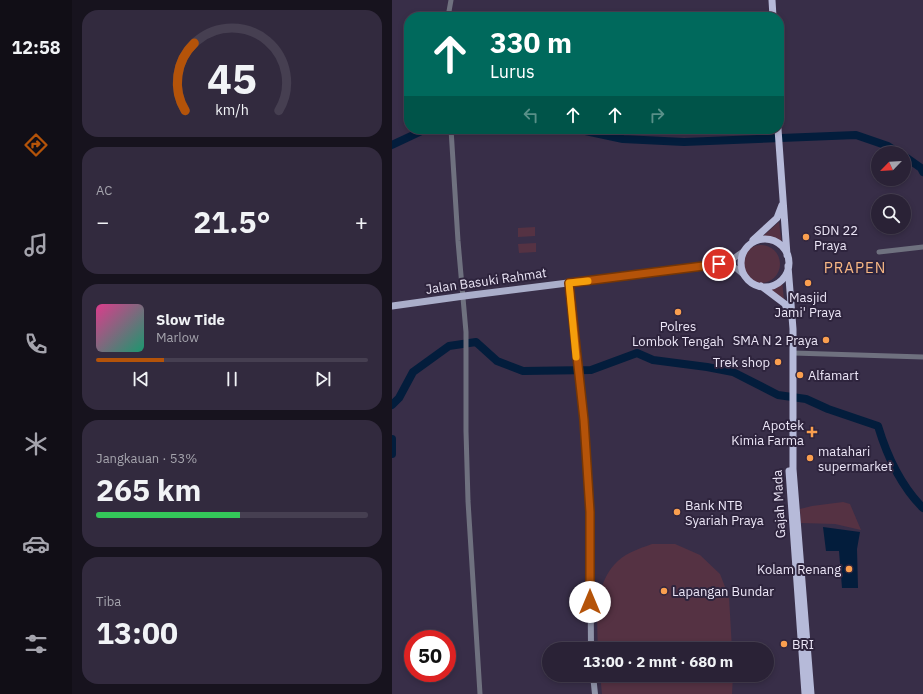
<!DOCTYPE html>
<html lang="id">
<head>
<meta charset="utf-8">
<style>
	:root { --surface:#2a2236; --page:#322a3e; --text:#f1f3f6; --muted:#a5a4ad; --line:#463f51; --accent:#b45309 }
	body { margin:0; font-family:"IBM Plex Sans",sans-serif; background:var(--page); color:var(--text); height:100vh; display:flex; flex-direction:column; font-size:15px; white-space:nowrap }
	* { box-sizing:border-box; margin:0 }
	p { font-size:13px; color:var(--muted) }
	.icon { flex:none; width:22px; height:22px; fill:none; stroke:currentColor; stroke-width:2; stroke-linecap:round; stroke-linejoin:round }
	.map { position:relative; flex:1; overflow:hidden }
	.panel { display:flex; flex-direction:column; gap:10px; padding:10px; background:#17131e; width:320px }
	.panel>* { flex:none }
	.banner { position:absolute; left:12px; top:12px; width:380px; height:122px; border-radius:16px; box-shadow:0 2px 6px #0003,0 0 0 1px var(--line); background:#00695c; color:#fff; overflow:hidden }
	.needle { width:26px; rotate:245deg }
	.fabs { position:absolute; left:479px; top:146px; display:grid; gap:8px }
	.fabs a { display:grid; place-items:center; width:40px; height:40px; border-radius:50%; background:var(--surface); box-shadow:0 2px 6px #0003,0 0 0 1px var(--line); font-size:20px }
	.speed { position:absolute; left:12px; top:630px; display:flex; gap:8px; font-size:20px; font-weight:700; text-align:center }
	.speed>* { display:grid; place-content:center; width:52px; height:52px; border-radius:50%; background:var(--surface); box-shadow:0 2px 6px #0003,0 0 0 1px var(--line); line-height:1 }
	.speed .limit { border:6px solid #d22; background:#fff; color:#111 }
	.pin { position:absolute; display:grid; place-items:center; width:34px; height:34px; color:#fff; margin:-17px; border:2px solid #fff; border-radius:50%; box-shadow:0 1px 4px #0007 }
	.me { position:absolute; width:44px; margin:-22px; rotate:0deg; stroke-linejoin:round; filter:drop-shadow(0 0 3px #0008) }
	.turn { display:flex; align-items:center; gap:14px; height:84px; padding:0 20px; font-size:18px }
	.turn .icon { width:52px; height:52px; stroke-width:2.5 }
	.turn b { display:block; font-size:28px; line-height:34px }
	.lanes { display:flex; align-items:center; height:38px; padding:0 20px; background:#0003; justify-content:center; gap:20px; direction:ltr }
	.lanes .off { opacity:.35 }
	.big { font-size:30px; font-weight:700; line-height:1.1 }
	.panel .tile { flex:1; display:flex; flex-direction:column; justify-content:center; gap:6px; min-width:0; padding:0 14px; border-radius:16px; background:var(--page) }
	.panel .dial { align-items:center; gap:0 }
	.dial svg { height:104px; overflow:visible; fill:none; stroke:var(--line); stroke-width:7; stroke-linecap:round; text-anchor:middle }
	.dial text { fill:var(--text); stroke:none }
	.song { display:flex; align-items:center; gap:12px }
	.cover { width:48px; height:48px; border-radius:6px; background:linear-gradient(135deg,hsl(330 70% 55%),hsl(160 70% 35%)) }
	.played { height:4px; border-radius:2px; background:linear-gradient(90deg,var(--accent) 25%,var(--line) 25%) }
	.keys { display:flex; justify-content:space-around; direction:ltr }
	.heat { display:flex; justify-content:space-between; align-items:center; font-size:22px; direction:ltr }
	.charge { height:6px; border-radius:3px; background:linear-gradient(90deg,#34c759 53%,var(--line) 0) }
	.trip { position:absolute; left:150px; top:642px; width:232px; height:40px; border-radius:20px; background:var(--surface); box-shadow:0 2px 6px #0003,0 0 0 1px var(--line); font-weight:700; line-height:40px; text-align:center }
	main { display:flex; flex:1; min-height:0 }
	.tabs { display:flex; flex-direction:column; width:72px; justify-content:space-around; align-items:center; background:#110e16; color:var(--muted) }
	.tabs .icon { width:28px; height:28px }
	.tabs .on { color:var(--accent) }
	.tabs b { font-size:18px; color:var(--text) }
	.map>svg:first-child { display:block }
	.green { fill:#553243 }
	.water { fill:#031d3c }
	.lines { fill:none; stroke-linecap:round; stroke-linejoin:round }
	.river { stroke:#031d3c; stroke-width:8 }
	.tertiary { stroke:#6f717f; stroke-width:5 }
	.secondary { stroke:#9094a9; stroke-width:6 }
	.primary { stroke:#aaaeca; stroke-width:7 }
	.trunk { stroke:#b6bad9; stroke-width:7 }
	.route-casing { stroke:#753606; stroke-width:10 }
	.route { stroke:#b45309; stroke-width:7 }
	.slow { stroke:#f59e0b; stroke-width:7 }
	.poi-dot { fill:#fa9f4f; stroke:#2e243d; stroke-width:1.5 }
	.labels { text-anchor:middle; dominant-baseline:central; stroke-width:4; stroke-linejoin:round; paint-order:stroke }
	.poi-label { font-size:13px; fill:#ebe5f6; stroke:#2e243d; text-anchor:start }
	.street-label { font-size:13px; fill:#ebe5f6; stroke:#2e243d }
	.quarter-label { font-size:15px; letter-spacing:1px; fill:#f7b784; stroke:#2e243d }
</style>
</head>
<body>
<main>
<nav class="tabs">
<b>12:58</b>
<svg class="icon on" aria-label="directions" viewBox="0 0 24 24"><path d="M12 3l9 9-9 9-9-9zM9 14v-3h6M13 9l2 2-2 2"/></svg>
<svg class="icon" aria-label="music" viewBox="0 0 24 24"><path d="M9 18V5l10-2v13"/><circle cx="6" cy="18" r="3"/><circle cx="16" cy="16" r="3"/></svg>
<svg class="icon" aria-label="phone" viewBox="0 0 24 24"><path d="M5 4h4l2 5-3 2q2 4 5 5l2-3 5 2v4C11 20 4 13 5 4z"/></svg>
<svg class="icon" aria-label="climate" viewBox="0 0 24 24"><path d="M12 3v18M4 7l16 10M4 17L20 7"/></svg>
<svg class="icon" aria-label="car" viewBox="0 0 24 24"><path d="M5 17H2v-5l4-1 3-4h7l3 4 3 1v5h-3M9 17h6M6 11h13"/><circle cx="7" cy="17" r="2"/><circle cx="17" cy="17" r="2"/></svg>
<svg class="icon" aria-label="filters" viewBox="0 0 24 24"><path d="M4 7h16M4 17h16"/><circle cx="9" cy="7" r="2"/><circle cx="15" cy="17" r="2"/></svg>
</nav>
<section class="panel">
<div class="tile dial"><svg viewBox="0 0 100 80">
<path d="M14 69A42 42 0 1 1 86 69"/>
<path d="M14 69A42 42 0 0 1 21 17" stroke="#b45309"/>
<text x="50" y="56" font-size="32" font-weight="700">45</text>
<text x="50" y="72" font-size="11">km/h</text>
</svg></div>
<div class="tile"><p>AC</p>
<div class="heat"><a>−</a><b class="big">21.5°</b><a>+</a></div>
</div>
<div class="tile">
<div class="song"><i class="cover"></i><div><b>Slow Tide</b><p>Marlow</p></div></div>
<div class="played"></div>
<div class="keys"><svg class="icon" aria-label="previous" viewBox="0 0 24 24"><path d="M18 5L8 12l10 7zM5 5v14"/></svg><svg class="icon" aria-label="pause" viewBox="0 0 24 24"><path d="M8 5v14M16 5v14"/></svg><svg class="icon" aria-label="next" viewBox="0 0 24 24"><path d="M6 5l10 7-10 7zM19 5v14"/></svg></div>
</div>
<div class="tile"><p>Jangkauan · 53%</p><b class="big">265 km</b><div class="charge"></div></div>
<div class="tile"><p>Tiba</p><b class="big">13:00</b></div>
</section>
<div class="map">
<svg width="531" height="694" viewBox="0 0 531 694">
	<rect width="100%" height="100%" fill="#382e48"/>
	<!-- green -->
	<path class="green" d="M 387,222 L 390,245 L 379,238 L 371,236 Z
		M 143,227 L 143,236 L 126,237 L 126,228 Z
		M 144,243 L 144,252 L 127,253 L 126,244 Z
		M350 264a19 19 0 1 1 38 0a19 19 0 1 1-38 0Z
		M 390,280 L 392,300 L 375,289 Z
		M 451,502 L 458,504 L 469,530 L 443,524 L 409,523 L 408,509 L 420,506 Z
		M 260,544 L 283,544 L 308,555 L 328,574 L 337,597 L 340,649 L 206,649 C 205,621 202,588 222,565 C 231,554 246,549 260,544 Z
		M 208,675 L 341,675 L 340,694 L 210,694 Z"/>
	<!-- water -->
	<path class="water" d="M 431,527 L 468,532 L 465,549 L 466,588 L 450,588 L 447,551 L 434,551 Z"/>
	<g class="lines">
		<!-- river -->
		<path class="river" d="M 184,129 L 231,139 L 292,142 L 464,135 L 496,146 L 507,153
			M 0,145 L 34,129
			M 512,156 L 529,168 L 531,172
			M 0,405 L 7,398 L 21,372 L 57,346 L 84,342 L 105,361 L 131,371 L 199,370 L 245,353 L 261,360 L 315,367 L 341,372 L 386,395 L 414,399 L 436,409 L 486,426 C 495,456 508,485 531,508
			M 0,439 L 0,454"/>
		<!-- tertiary -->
		<path class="tertiary" d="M 56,17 L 59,0
			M 59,129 L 66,241 L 74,332 L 74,431 L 76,501 L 88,694
			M 487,252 L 531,247
			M 401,353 L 531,357"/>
		<!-- secondary -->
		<path class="secondary" d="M 352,251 L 335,263 L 345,269 L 353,276
			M 177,283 L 192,420 L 198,512 L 199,649
			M 201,675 L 203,694"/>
		<!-- primary -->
		<path class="primary" d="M 0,306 L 72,296 L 335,263"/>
		<!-- trunk -->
		<path class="trunk" d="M 380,0 L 381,17
			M 386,129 L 395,255
			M349 263a24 24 0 1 1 48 0a24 24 0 1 1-48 0Z
			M 361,240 L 385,218 L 390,205
			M 396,266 L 401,329 L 401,469 L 419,694
			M 369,286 L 393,304 L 396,311
			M 397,471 L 413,694"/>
	</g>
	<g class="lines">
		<defs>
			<path id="route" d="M 198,602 L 198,512 L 192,420 L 177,283 L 327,264"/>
		</defs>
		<!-- route casing -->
		<use href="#route" class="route-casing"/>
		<!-- route -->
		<use href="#route" class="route"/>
		<!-- slow -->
		<path class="slow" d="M 184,357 L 177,283 L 196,281"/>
	</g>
	<!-- markers -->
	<g class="poi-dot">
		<circle cx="414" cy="237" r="4"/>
		<circle cx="416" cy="283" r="4"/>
		<circle cx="286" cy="312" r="4"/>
		<circle cx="434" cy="340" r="4"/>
		<circle cx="386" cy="362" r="4"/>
		<circle cx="408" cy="375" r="4"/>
		<path d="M418 426h4v4h4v4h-4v4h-4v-4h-4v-4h4z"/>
		<circle cx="418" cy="458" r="4"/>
		<circle cx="285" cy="512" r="4"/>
		<circle cx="457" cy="569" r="4"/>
		<circle cx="272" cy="591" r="4"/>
		<circle cx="392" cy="644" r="4"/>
	</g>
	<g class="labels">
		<!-- poi labels -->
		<g class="poi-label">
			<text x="422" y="230">SDN 22<tspan x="422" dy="15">Praya</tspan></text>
			<text x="416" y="297" text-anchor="middle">Masjid<tspan x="416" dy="15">Jami' Praya</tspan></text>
			<text x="286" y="326" text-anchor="middle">Polres<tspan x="286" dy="15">Lombok Tengah</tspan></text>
			<text x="426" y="340" text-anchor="end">SMA N 2 Praya</text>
			<text x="378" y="362" text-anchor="end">Trek shop</text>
			<text x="416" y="375">Alfamart</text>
			<text x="412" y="425" text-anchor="end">Apotek<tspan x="412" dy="15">Kimia Farma</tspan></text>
			<text x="426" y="451">matahari<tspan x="426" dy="15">supermarket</tspan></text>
			<text x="293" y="505">Bank NTB<tspan x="293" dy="15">Syariah Praya</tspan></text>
			<text x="449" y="569" text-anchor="end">Kolam Renang</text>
			<text x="280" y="591">Lapangan Bundar</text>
			<text x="400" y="644">BRI</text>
		</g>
		<!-- street labels -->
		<g class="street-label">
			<text transform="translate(94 281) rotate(-8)">Jalan Basuki Rahmat</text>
			<text transform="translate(387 504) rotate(-93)">Gajah Mada</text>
		</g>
		<!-- quarter labels -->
		<g class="quarter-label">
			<text x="463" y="267">PRAPEN</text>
		</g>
	</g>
</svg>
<div class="fabs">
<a><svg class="needle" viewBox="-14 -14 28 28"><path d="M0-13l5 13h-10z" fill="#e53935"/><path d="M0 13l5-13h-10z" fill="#a5a4ad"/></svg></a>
<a><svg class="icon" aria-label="search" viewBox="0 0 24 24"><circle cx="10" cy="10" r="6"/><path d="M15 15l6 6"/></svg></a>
</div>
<div class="speed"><div class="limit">50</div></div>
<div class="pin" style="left:327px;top:264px;background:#d93025"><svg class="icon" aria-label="arrive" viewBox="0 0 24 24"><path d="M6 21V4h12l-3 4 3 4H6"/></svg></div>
<svg class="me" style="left:198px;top:602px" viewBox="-20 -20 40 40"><circle r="19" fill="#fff"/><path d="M0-13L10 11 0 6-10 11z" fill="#b45309"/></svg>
<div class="trip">13:00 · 2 mnt · 680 m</div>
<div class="banner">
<div class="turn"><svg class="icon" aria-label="ahead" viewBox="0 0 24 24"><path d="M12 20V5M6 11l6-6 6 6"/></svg><div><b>330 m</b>Lurus</div></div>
<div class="lanes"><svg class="icon off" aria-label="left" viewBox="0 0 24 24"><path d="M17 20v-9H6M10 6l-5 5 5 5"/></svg><svg class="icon" aria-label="ahead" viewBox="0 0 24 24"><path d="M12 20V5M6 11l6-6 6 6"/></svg><svg class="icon" aria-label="ahead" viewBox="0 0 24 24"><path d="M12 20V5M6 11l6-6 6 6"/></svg><svg class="icon off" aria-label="right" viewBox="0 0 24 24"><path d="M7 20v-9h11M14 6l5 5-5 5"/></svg></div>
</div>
</div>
</main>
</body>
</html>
